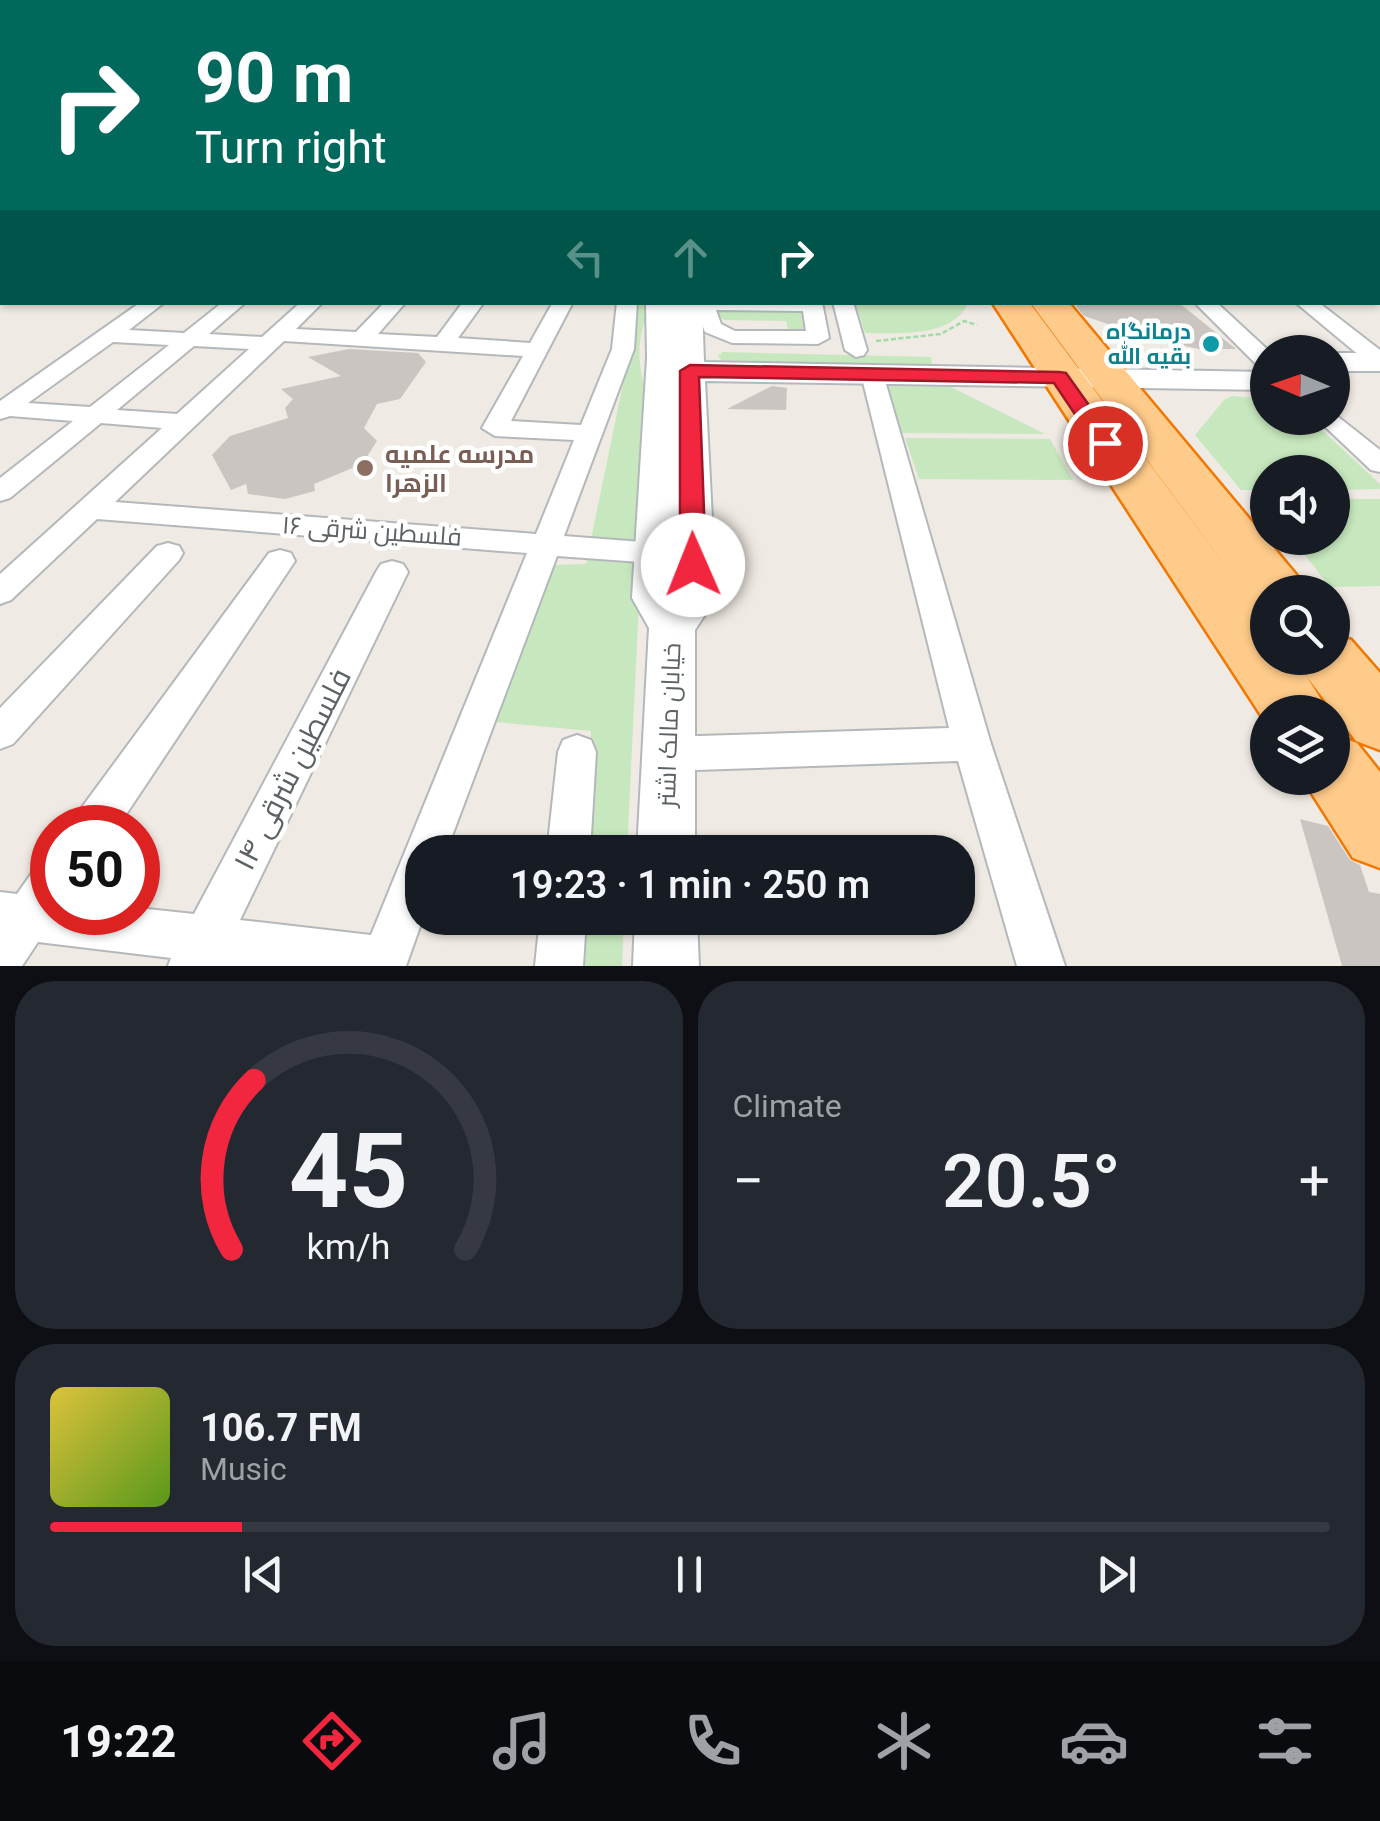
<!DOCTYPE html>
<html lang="en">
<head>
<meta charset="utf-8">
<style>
	:root { --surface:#171b24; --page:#242831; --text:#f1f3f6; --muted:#9ea1a6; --line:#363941; --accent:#f2263e }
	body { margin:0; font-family:Roboto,Cairo,sans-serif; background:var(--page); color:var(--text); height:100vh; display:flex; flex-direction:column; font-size:38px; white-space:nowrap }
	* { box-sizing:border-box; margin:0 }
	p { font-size:32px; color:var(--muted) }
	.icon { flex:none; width:55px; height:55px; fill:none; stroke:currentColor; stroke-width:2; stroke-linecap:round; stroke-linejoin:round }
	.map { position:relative; height:966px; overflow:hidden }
	.side { display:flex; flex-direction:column; gap:15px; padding:15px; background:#0d0f14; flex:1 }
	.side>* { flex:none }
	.banner { position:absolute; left:0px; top:0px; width:1380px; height:305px; box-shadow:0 2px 8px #0004; background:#00695c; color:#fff; overflow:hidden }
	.needle { width:65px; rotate:272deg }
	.controls { position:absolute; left:1250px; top:335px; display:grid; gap:20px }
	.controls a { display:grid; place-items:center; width:100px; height:100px; border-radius:50%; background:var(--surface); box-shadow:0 2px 8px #0004; font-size:50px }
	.speed { position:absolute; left:30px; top:805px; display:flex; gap:20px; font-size:50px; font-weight:700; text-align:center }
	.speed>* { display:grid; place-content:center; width:130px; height:130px; border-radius:50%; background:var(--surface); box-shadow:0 2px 8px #0004; line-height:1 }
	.speed .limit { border:15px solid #d22; background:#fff; color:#111 }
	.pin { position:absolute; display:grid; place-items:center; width:85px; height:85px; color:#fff; margin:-42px; border:5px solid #fff; border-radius:50%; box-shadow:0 2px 10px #0007 }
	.me { position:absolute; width:110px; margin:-55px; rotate:359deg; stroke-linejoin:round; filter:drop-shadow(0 0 8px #0008) }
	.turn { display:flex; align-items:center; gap:35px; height:210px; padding:0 30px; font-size:45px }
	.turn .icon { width:130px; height:130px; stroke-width:2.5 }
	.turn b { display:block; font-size:70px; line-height:85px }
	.lanes { display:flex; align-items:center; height:95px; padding:0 30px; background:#0003; justify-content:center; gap:50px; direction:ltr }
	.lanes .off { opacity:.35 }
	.big { font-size:75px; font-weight:600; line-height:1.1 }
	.side .widget { flex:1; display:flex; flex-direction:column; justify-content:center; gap:15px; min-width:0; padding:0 35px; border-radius:40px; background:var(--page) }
	.side .dial { align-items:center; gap:0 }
	.dial svg { height:260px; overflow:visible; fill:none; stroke:var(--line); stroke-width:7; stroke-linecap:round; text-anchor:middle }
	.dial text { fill:var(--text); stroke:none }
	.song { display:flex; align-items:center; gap:30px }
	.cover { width:120px; height:120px; border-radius:15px; background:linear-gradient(135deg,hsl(50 70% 55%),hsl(90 70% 35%)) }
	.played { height:10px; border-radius:5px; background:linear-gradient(90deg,var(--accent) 15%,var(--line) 15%) }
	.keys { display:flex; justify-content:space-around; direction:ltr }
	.heat { display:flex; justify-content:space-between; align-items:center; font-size:55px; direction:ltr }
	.side .tiles { flex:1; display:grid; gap:15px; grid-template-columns:1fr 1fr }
	.widget:last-child { grid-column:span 2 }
	.trip { position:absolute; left:405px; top:835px; width:570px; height:100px; border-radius:40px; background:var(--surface); box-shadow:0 2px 8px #0004; font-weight:600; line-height:100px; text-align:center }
	.menu { display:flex; height:160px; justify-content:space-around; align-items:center; background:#090b0e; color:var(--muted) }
	.menu .icon { width:70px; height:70px }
	.menu .selected { color:var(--accent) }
	.menu b { font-size:45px; color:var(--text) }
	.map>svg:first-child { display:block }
	.green { fill:#c7e8be }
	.building { fill:#cac5c0 }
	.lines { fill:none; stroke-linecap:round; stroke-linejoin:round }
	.street-casing { stroke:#b4b8bb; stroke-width:4 }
	.secondary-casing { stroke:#b2b8bc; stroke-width:4 }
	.highway-casing { stroke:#f27700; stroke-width:5 }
	.path { stroke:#a1dba5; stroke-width:2.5; stroke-dasharray:5 2.5; stroke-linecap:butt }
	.street { fill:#fff; fill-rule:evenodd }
	.secondary { fill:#fff; fill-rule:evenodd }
	.highway { fill:#ffcb8a; fill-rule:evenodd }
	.route { fill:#f2263e; stroke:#9d1928; stroke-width:2.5 }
	.culture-dot { fill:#0f9aa8; stroke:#fff; stroke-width:4 }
	.education-dot { fill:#8d6e63; stroke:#fff; stroke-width:4 }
	.labels { text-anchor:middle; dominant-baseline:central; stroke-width:9; stroke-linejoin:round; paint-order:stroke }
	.far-culture-label { font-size:22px; font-weight:bold; fill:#0d838f; stroke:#fff; text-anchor:end }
	.education-label { font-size:25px; font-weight:bold; fill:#785e54; stroke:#fff; text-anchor:start }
	.street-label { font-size:25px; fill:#5b6265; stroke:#fff }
	.near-street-label { font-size:30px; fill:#5b6265; stroke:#fff }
</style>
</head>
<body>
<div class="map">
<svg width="1380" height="966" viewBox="0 0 1380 966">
	<rect width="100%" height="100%" fill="#efeae3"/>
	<!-- green -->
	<path class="green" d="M 635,303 L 654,303 C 636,331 635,366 649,396 L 627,852 L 583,852 L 591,731 L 496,722 L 552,565 L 586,564 L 632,340 Z
		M 706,305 L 810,306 L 815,336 L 790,336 L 786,321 L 724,320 Z
		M 856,305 L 967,305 C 951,338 896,333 865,333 Z
		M 723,352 L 931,357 L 932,366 L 721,360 L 718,356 Z
		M 885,386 L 951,387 L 1045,434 L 902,433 Z
		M 1232,396 L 1267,399 L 1268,418 L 1309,418 L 1380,484 L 1380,489 L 1333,490 L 1332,472 L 1268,472 L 1267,490 L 1241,490 L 1195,435 L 1224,400 Z
		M 905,438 L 1050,439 L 1073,480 L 919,479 Z
		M 1333,499 L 1380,499 L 1380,586 L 1330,587 L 1298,546 L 1285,538 L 1332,538 Z
		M 578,918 L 624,918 L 622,966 L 575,966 Z"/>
	<!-- building -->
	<path class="building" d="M 1073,302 L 1178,302 L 1236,349 L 1199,349 L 1156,340 L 1084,316 Z
		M 349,349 L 418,353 L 426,362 L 400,399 L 377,404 L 364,428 L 377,441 L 362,464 L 314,484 L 315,491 L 285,499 L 248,494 L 246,484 L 231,490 L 212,455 L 230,436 L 288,418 L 285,408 L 293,399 L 281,389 L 341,376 L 308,357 Z
		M 772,386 L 787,388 L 786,410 L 727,409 Z
		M 1300,819 L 1328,826 L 1350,860 L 1360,865 L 1369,892 L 1380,894 L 1380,966 L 1342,966 Z"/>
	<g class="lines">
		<defs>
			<path id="street" d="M 2,128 L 2,138 L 0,139 L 0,129 Z
				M 1378,128 L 1380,129 L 1380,137 L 1378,136 Z
				M 1378,190 L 1380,191 L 1380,202 L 1378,201 Z
				M 0,259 L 2,259 L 2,270 L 0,270 Z
				M 1378,264 L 1380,265 L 1380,278 L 1378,277 Z
				M 2,286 L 2,298 L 0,299 L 0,287 Z
				M 141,302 L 165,302 L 129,330 L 184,333 L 223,302 L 246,302 L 209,334 L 262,337 L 301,302 L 323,302 L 296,329 L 356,332 L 385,302 L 406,302 L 378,334 L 437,337 L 463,302 L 484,302 L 458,338 L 530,343 L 553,302 L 573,302 L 511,421 L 581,425 L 612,349 L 617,302 L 637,302 L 634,349 L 564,536 L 655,543 L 666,546 L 670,553 L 666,560 L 655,563 L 557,556 L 446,852 L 422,852 L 423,918 L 406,966 L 168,966 L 171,958 L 38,942 L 22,966 L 0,966 L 0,892 L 17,894 L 36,867 L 52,861 L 52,912 L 138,912 L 138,908 L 194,914 L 376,572 L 381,564 L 392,561 L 403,564 L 408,572 L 240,920 L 371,935 L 527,553 L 97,519 L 11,600 L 0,604 L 0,574 L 162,428 L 101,423 L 10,498 L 0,501 L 0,478 L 73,421 L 10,416 L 0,419 L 0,401 ZM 284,341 L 523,356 L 482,428 L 495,436 L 574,440 L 536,534 L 115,502 ZM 113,342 L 169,345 L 90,407 L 28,403 ZM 194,346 L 249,349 L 177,414 L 117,410 Z
				M 693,302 L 822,302 L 829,338 L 818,344 L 732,343 L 705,332 ZM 716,310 L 803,311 L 806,331 L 735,331 L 721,324 Z
				M 833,302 L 853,302 L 867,350 L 864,355 L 856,357 L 845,350 Z
				M 1194,302 L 1216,302 L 1270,352 L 1268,367 L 1258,366 Z
				M 1295,302 L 1318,302 L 1380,350 L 1380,368 L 1372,366 Z
				M 872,367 L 883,374 L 991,744 L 1065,966 L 1017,966 L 958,761 L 666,771 L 652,766 L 647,754 L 652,742 L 666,737 L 949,728 L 861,374 Z
				M 1332,412 L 1380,450 L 1380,472 L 1371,470 L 1316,418 L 1332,418 Z
				M 168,543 L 179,546 L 183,553 L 179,560 L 13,744 L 0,749 L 0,708 L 157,546 Z
				M 280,550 L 291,553 L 295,561 L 117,828 L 71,828 L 77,814 L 269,553 Z
				M 577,735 L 591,740 L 596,752 L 590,852 L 547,852 L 558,752 L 563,740 Z
				M 540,918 L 586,918 L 583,966 L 535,966 Z"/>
			<path id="secondary" d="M 0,189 L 2,189 L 2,201 L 0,201 Z
				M 646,302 L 674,302 L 674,315 L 674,302 L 702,302 L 704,362 L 1268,372 L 1268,390 L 705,381 L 716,598 L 695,630 L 695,852 L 637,852 L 649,628 L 632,598 L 647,358 Z
				M 1332,353 L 1380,353 L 1380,371 L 1332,371 Z
				M 635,918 L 697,918 L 699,966 L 633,966 Z"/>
			<path id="highway" d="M 992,302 L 1029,302 L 1268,623 L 1268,658 L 1293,658 L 1307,676 L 1298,658 L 1332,658 L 1332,634 L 1351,640 L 1380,673 L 1380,750 L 1356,741 L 1307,677 L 1329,712 L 1268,712 L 1268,726 Z
				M 1030,302 L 1068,302 L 1298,577 L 1306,592 L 1268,592 L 1268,610 L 1256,607 Z
				M 1332,734 L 1357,743 L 1380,772 L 1380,868 L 1353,858 L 1302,778 L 1332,778 Z"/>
		</defs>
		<!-- street casing -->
		<use href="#street" class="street-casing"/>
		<!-- secondary casing -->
		<use href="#secondary" class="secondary-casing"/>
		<!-- highway casing -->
		<use href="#highway" class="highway-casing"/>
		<!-- path -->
		<path class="path" d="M 876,341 L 941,334 L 964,321 L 977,325"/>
		<!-- street -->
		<use href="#street" class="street"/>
		<!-- secondary -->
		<use href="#secondary" class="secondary"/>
		<!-- highway -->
		<use href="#highway" class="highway"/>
	</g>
	<!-- sky -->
	<linearGradient id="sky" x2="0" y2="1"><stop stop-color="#8cc9f1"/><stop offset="0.44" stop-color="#f8f6f2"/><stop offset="1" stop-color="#f8f6f2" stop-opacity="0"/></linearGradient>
	<rect width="1380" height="241" fill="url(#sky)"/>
	<!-- route -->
	<path class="route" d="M 690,365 L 1059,372 L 1066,373 L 1116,443 L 1105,449 L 1097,447 L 1054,383 L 699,377 L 706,565 L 702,571 L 684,571 L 680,565 L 680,371 Z"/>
	<!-- markers -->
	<circle class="culture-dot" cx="1211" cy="344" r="10"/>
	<circle class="education-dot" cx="365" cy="468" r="10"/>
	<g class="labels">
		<!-- far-culture labels -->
		<g class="far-culture-label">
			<text x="1191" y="331">درمانگاه<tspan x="1191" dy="25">بقیه الله</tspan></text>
		</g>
		<!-- education labels -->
		<g class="education-label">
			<text x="385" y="454">مدرسه علمیه<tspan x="385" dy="29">الزهرا</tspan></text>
		</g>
		<!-- street labels -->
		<g class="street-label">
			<text transform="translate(372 531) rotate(4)">فلسطین شرقی ۱۶</text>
			<text transform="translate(669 725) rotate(-88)">خیابان مالک اشتر</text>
		</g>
		<!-- near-street labels -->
		<g class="near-street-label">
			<text transform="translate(292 769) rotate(-63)">فلسطین شرقی ۱۴</text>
		</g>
	</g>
</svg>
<div class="controls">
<a><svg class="needle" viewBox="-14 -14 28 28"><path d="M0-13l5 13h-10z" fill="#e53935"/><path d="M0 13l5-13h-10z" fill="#9ea1a6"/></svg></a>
<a><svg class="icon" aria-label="sound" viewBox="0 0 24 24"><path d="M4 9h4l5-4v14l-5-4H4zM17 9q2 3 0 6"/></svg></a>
<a><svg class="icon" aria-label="search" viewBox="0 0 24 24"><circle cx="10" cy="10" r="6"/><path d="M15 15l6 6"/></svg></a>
<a><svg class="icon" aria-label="layers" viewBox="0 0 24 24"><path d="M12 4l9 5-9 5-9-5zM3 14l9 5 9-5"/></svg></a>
</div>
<div class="speed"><div class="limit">50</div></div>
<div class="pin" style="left:1105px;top:443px;background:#d93025"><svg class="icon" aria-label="arrive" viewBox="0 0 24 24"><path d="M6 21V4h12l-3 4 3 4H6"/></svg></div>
<svg class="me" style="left:693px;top:565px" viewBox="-20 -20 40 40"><circle r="19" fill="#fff"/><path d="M0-13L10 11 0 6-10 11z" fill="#f2263e"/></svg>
<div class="trip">19:23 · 1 min · 250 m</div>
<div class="banner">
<div class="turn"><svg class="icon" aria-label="right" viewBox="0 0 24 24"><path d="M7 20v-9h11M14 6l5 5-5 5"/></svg><div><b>90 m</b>Turn right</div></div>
<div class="lanes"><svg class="icon off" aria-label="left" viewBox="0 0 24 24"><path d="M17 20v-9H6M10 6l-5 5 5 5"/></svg><svg class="icon off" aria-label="ahead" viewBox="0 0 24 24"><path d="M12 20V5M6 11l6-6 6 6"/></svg><svg class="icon" aria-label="right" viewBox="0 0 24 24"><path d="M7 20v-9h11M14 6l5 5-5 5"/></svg></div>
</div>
</div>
<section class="side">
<div class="tiles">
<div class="widget dial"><svg viewBox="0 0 100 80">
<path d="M14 69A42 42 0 1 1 86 69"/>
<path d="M14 69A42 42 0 0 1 21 17" stroke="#f2263e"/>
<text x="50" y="56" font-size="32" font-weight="700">45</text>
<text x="50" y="72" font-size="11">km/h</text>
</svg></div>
<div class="widget"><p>Climate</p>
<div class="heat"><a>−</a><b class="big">20.5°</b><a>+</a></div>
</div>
<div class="widget">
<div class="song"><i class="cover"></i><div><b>106.7 FM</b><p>Music</p></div></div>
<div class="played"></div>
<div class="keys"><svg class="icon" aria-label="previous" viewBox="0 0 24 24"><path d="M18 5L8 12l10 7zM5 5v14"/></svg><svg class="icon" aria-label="pause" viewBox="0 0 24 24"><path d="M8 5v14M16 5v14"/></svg><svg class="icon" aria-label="next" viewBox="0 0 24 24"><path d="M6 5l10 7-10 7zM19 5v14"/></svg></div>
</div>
</div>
</section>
<nav class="menu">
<b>19:22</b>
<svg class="icon selected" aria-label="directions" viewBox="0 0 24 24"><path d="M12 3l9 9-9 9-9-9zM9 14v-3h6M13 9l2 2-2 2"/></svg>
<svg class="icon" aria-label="music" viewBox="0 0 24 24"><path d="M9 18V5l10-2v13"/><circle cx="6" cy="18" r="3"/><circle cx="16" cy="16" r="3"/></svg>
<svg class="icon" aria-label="phone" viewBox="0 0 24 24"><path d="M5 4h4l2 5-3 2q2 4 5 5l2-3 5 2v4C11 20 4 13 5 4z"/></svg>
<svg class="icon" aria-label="climate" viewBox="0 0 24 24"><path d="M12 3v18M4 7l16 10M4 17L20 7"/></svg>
<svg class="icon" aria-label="car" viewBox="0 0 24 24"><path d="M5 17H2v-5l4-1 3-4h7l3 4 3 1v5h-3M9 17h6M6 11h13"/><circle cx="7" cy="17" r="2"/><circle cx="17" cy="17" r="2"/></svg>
<svg class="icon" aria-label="filters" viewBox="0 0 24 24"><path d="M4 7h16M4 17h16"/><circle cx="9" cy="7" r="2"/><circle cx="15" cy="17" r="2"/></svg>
</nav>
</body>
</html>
